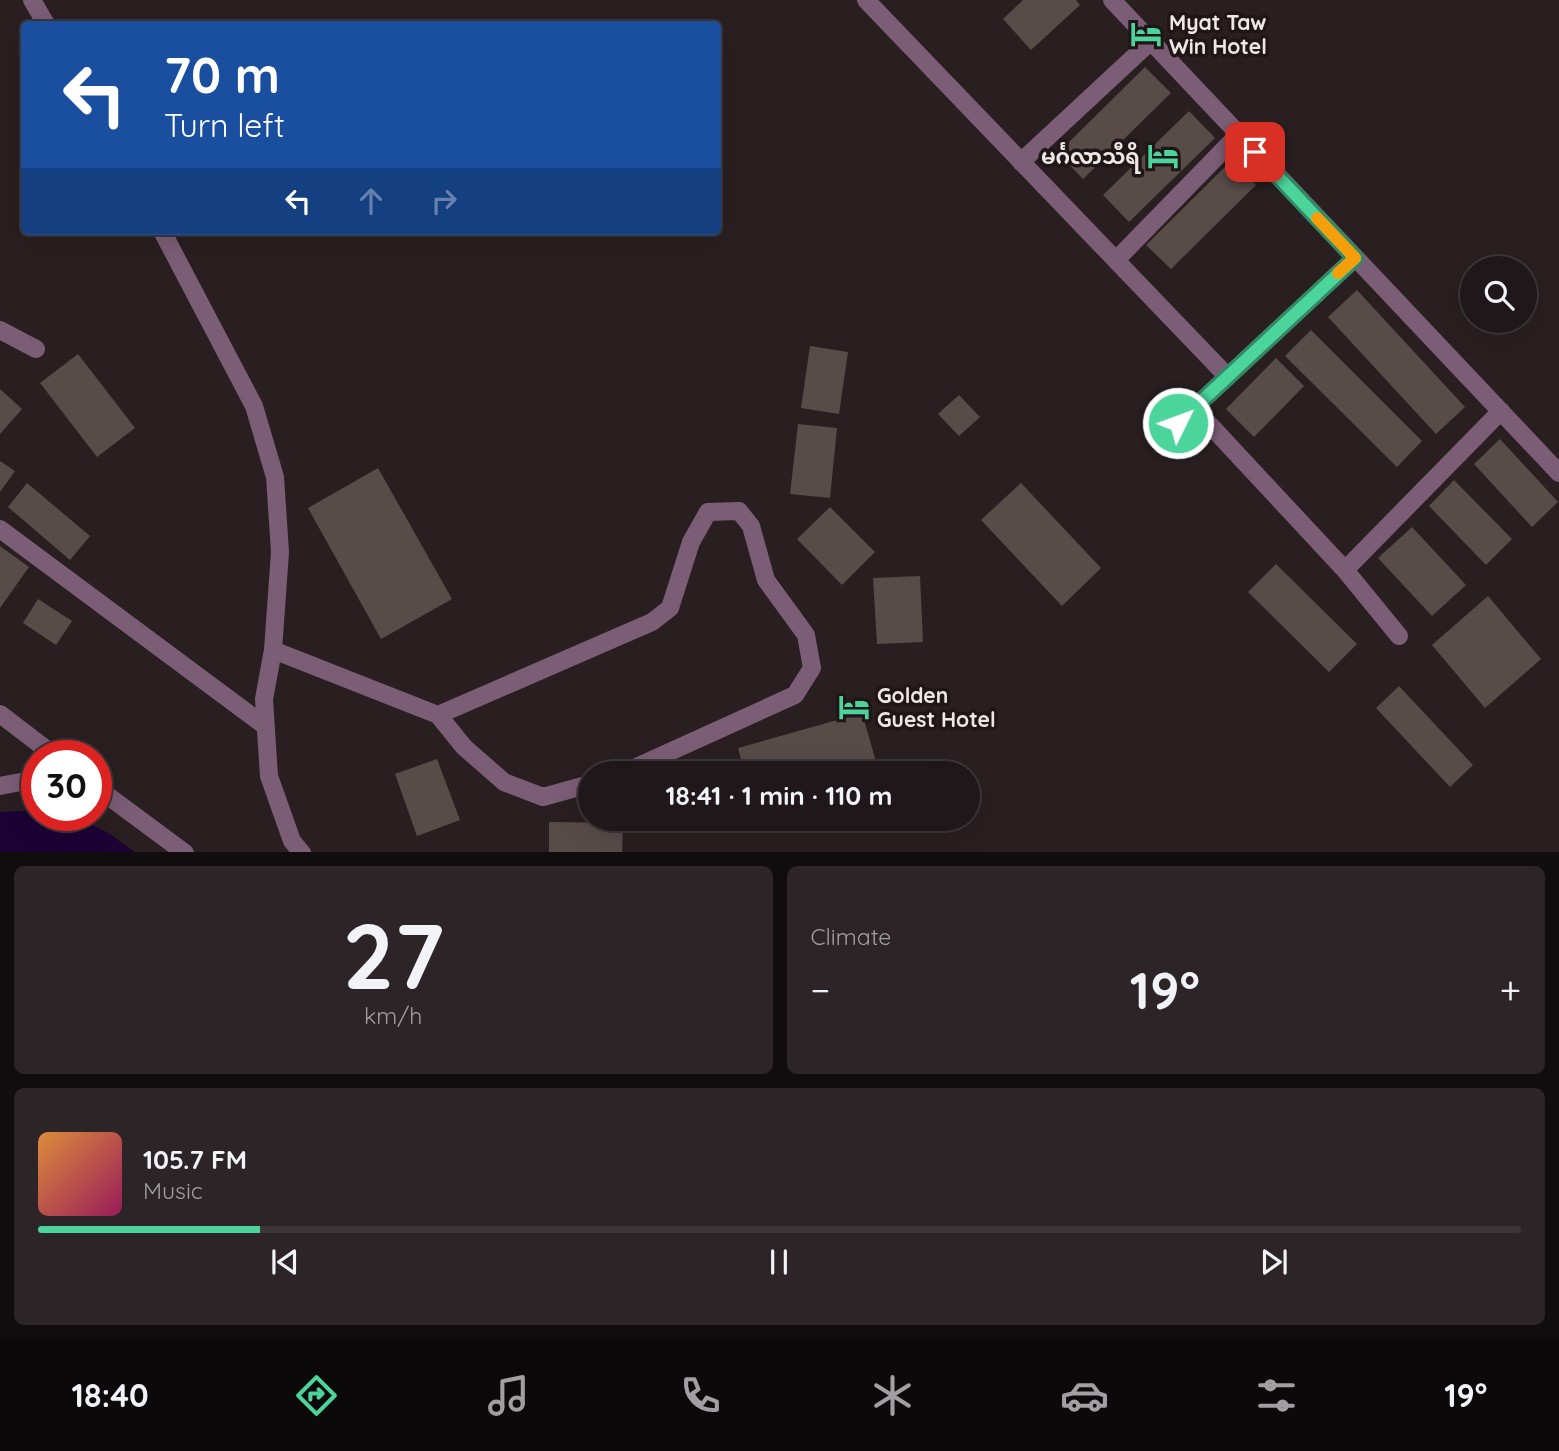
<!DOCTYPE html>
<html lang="en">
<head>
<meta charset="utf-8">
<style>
	:root { --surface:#1f1719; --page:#2c2426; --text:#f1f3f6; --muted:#a19fa2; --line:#3c3638; --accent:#4bd49b }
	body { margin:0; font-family:Quicksand,"Noto Sans Myanmar",sans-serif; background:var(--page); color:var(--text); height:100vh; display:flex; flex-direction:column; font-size:26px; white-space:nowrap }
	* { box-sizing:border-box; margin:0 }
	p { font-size:23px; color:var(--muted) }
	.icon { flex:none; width:38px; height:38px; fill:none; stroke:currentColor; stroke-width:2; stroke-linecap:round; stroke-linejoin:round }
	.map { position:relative; height:852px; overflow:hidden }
	.panel { display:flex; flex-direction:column; gap:14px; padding:14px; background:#110d0e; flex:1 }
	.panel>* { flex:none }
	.top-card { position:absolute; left:21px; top:21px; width:700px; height:214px; border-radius:7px; box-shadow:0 7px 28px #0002,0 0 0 2px var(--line); background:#1a4fa0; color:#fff; overflow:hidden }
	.fabs { position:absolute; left:1460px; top:256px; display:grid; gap:14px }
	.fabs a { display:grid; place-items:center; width:77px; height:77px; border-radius:50%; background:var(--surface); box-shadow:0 7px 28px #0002,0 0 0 2px var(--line); font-size:35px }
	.speed { position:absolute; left:21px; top:740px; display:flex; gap:14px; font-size:35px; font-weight:700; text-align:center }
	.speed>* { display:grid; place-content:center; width:91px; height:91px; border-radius:50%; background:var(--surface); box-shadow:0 7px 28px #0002,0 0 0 2px var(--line); line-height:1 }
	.speed .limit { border:10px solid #d22; background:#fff; color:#111 }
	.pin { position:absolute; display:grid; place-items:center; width:60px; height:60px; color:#fff; margin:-30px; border-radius:14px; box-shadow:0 4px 10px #0006 }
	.me { position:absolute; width:77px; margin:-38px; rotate:48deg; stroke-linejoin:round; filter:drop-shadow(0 0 5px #0008) }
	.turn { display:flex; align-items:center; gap:24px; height:147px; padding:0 28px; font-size:32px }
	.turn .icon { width:91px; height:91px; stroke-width:2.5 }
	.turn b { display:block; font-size:49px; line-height:60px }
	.lanes { display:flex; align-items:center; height:66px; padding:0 28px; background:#0003; justify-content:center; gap:35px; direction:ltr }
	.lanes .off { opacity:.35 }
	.big { font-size:52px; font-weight:700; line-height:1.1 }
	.panel .tile { flex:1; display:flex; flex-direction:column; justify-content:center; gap:10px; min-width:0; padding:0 24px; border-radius:10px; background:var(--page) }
	.panel .dial { align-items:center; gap:0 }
	.dial b { font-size:91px; line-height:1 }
	.song { display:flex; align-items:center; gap:21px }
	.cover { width:84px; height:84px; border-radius:10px; background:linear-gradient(135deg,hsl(30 70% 55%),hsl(330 70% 35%)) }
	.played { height:7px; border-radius:4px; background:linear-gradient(90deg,var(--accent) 15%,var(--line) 15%) }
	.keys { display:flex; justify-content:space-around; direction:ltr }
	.heat { display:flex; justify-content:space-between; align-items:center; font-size:38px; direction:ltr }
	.panel .tiles { flex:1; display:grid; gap:14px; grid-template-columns:1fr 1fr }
	.tile:last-child { grid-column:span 2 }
	.trip { position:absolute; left:578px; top:761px; width:402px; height:70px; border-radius:35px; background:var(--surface); box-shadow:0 7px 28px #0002,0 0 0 2px var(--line); font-weight:700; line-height:70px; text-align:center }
	.dock { display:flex; height:112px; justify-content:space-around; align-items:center; background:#0c090a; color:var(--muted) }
	.dock .icon { width:49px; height:49px }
	.dock .on { color:var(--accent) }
	.dock b { font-size:32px; color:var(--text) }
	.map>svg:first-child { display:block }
	.water { fill:#1d0236 }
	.building { fill:#584c49 }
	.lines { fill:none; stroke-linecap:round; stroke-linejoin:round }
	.street { stroke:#7b5d75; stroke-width:18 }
	.route-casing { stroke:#318a65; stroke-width:18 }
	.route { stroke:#4bd49b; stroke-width:12 }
	.slow { stroke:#f59e0b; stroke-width:12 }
	.labels { text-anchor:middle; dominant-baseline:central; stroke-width:7; stroke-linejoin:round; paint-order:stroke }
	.poi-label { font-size:21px; font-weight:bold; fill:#eee7e8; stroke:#201618; text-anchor:start }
</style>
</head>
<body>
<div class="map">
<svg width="1559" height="853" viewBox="0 0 1559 853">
	<rect width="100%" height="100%" fill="#291f21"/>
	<!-- water -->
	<path class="water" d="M 37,810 L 37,816 L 75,816 L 110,834 L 135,852 L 0,852 L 0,812 Z"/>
	<!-- building -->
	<path class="building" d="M 1023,0 L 1076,0 L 1080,5 L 1031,50 L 1003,19 Z
		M 1145,67 L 1171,93 L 1083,179 L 1058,153 Z
		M 1189,111 L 1215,138 L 1129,222 L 1103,195 Z
		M 1232,160 L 1256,185 L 1171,269 L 1146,245 Z
		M 1357,290 L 1465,407 L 1436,434 L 1328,317 Z
		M 1311,330 L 1422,441 L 1397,467 L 1285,356 Z
		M 810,346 L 848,352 L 839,414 L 801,408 Z
		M 78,354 L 135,428 L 97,457 L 40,383 Z
		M 1276,358 L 1304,386 L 1254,437 L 1226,409 Z
		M 0,389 L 22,409 L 0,434 Z
		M 959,395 L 980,417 L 959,436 L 938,414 Z
		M 798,424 L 837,428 L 830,498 L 790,494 Z
		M 1500,439 L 1558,502 L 1532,527 L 1474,464 Z
		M 0,461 L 15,471 L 0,492 Z
		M 378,468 L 452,599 L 381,639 L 308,508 Z
		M 1454,480 L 1512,539 L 1486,565 L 1429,506 Z
		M 27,483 L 90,536 L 70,560 L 8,507 Z
		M 1021,483 L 1101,568 L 1062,606 L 981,520 Z
		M 830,507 L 875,552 L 842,585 L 797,539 Z
		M 1412,527 L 1466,585 L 1432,616 L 1378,558 Z
		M 0,546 L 29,567 L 0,608 Z
		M 1276,564 L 1357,644 L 1329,672 L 1248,592 Z
		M 920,576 L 923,642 L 877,644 L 873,578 Z
		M 1488,596 L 1541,659 L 1485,708 L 1432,645 Z
		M 38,599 L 72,621 L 56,645 L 23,623 Z
		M 1399,686 L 1473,765 L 1450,787 L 1376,708 Z
		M 862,713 L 877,765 L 847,774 L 745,774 L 738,748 Z
		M 437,759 L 460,820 L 417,836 L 395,774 Z
		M 718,763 L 723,774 L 694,774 Z
		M 668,819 L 695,819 L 673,829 Z
		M 549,822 L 623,823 L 622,853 L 549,853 Z"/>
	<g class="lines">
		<!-- street -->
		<path class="street" d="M 32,0 L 46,24
			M 866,0 L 1227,376
			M 1112,0 L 1559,473
			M 1021,162 L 1151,41
			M 162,231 L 254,406 L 275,477 L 280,552 L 273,650 L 264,699 L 269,776 L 292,841 L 302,853
			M 1116,260 L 1238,135
			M 0,330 L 36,349
			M 1195,409 L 1345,570 L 1399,636
			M 1178,423 L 1355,258
			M 0,529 L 265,726
			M 1345,570 L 1501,411
			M 273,650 L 438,715 L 464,747 L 504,782 L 543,797 L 590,784
			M 0,714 L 55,756
			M 438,715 L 652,622 L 670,608 L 691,542 L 708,512 L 739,511 L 751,526 L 766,580 L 806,635 L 812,668 L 795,695 L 621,774
			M 0,786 L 37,779
			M 96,787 L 185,853"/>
	</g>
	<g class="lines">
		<defs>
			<path id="route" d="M 1178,423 L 1355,258 L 1255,152"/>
		</defs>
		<!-- route casing -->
		<use href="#route" class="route-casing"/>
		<!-- route -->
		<use href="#route" class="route"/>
		<!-- slow -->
		<path class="slow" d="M 1317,218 L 1355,258 L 1338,273"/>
	</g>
	<!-- icons -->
	<defs>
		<symbol id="hotel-bare" viewBox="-9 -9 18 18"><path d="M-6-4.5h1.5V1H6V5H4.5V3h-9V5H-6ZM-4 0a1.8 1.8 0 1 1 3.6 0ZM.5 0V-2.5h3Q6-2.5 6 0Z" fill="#4bd49b" stroke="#201618" stroke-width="2.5" paint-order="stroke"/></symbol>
	</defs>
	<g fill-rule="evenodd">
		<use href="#hotel-bare" x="1124" y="12" width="44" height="44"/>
		<use href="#hotel-bare" x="1141" y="134" width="44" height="44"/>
		<use href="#hotel-bare" x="832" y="685" width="44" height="44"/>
	</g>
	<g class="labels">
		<!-- poi labels -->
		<g class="poi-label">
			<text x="1169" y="22">Myat Taw<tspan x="1169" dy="24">Win Hotel</tspan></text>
			<text x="1140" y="156" text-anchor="end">မင်္ဂလာသီရိ</text>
			<text x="877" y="695">Golden<tspan x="877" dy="24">Guest Hotel</tspan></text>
		</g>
	</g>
</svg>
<div class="fabs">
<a><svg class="icon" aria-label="search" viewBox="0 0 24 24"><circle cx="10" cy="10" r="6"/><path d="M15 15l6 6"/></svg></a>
</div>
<div class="speed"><div class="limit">30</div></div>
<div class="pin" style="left:1255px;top:152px;background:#d93025"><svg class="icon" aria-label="arrive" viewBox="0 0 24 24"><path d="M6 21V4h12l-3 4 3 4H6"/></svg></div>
<svg class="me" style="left:1178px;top:423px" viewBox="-20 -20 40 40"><circle r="17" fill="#4bd49b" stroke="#fff" stroke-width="3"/><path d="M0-11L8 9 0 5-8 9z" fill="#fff"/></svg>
<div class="trip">18:41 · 1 min · 110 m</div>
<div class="top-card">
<div class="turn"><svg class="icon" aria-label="left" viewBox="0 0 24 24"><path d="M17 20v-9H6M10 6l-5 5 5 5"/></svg><div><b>70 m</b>Turn left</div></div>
<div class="lanes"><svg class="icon" aria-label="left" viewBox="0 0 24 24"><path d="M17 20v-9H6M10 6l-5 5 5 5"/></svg><svg class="icon off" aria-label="ahead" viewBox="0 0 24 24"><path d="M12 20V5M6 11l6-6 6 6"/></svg><svg class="icon off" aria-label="right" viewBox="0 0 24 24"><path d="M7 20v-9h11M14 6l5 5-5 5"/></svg></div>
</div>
</div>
<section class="panel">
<div class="tiles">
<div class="tile dial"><b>27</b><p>km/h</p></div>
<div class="tile"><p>Climate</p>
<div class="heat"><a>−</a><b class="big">19°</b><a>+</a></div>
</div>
<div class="tile">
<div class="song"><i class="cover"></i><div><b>105.7 FM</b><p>Music</p></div></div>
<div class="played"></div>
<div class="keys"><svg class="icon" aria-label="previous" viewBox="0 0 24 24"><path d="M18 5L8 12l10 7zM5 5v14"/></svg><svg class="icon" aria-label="pause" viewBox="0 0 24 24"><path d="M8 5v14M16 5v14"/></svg><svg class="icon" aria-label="next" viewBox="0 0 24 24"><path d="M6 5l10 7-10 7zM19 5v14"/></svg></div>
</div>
</div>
</section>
<nav class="dock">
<b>18:40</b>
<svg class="icon on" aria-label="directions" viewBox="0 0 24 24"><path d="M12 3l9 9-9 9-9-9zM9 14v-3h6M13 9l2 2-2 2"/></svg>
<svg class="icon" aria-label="music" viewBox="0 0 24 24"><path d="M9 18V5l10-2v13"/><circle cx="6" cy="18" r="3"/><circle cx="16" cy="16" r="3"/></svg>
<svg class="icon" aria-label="phone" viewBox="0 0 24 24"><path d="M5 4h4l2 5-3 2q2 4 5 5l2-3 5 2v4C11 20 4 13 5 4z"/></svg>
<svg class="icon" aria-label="climate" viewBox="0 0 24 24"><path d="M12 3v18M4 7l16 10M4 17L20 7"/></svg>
<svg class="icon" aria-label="car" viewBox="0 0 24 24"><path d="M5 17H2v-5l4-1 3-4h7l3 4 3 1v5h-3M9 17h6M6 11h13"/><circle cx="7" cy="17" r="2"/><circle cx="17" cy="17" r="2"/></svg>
<svg class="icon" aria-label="filters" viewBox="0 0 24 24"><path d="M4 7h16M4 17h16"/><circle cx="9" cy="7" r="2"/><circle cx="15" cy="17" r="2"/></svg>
<b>19°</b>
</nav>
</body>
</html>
